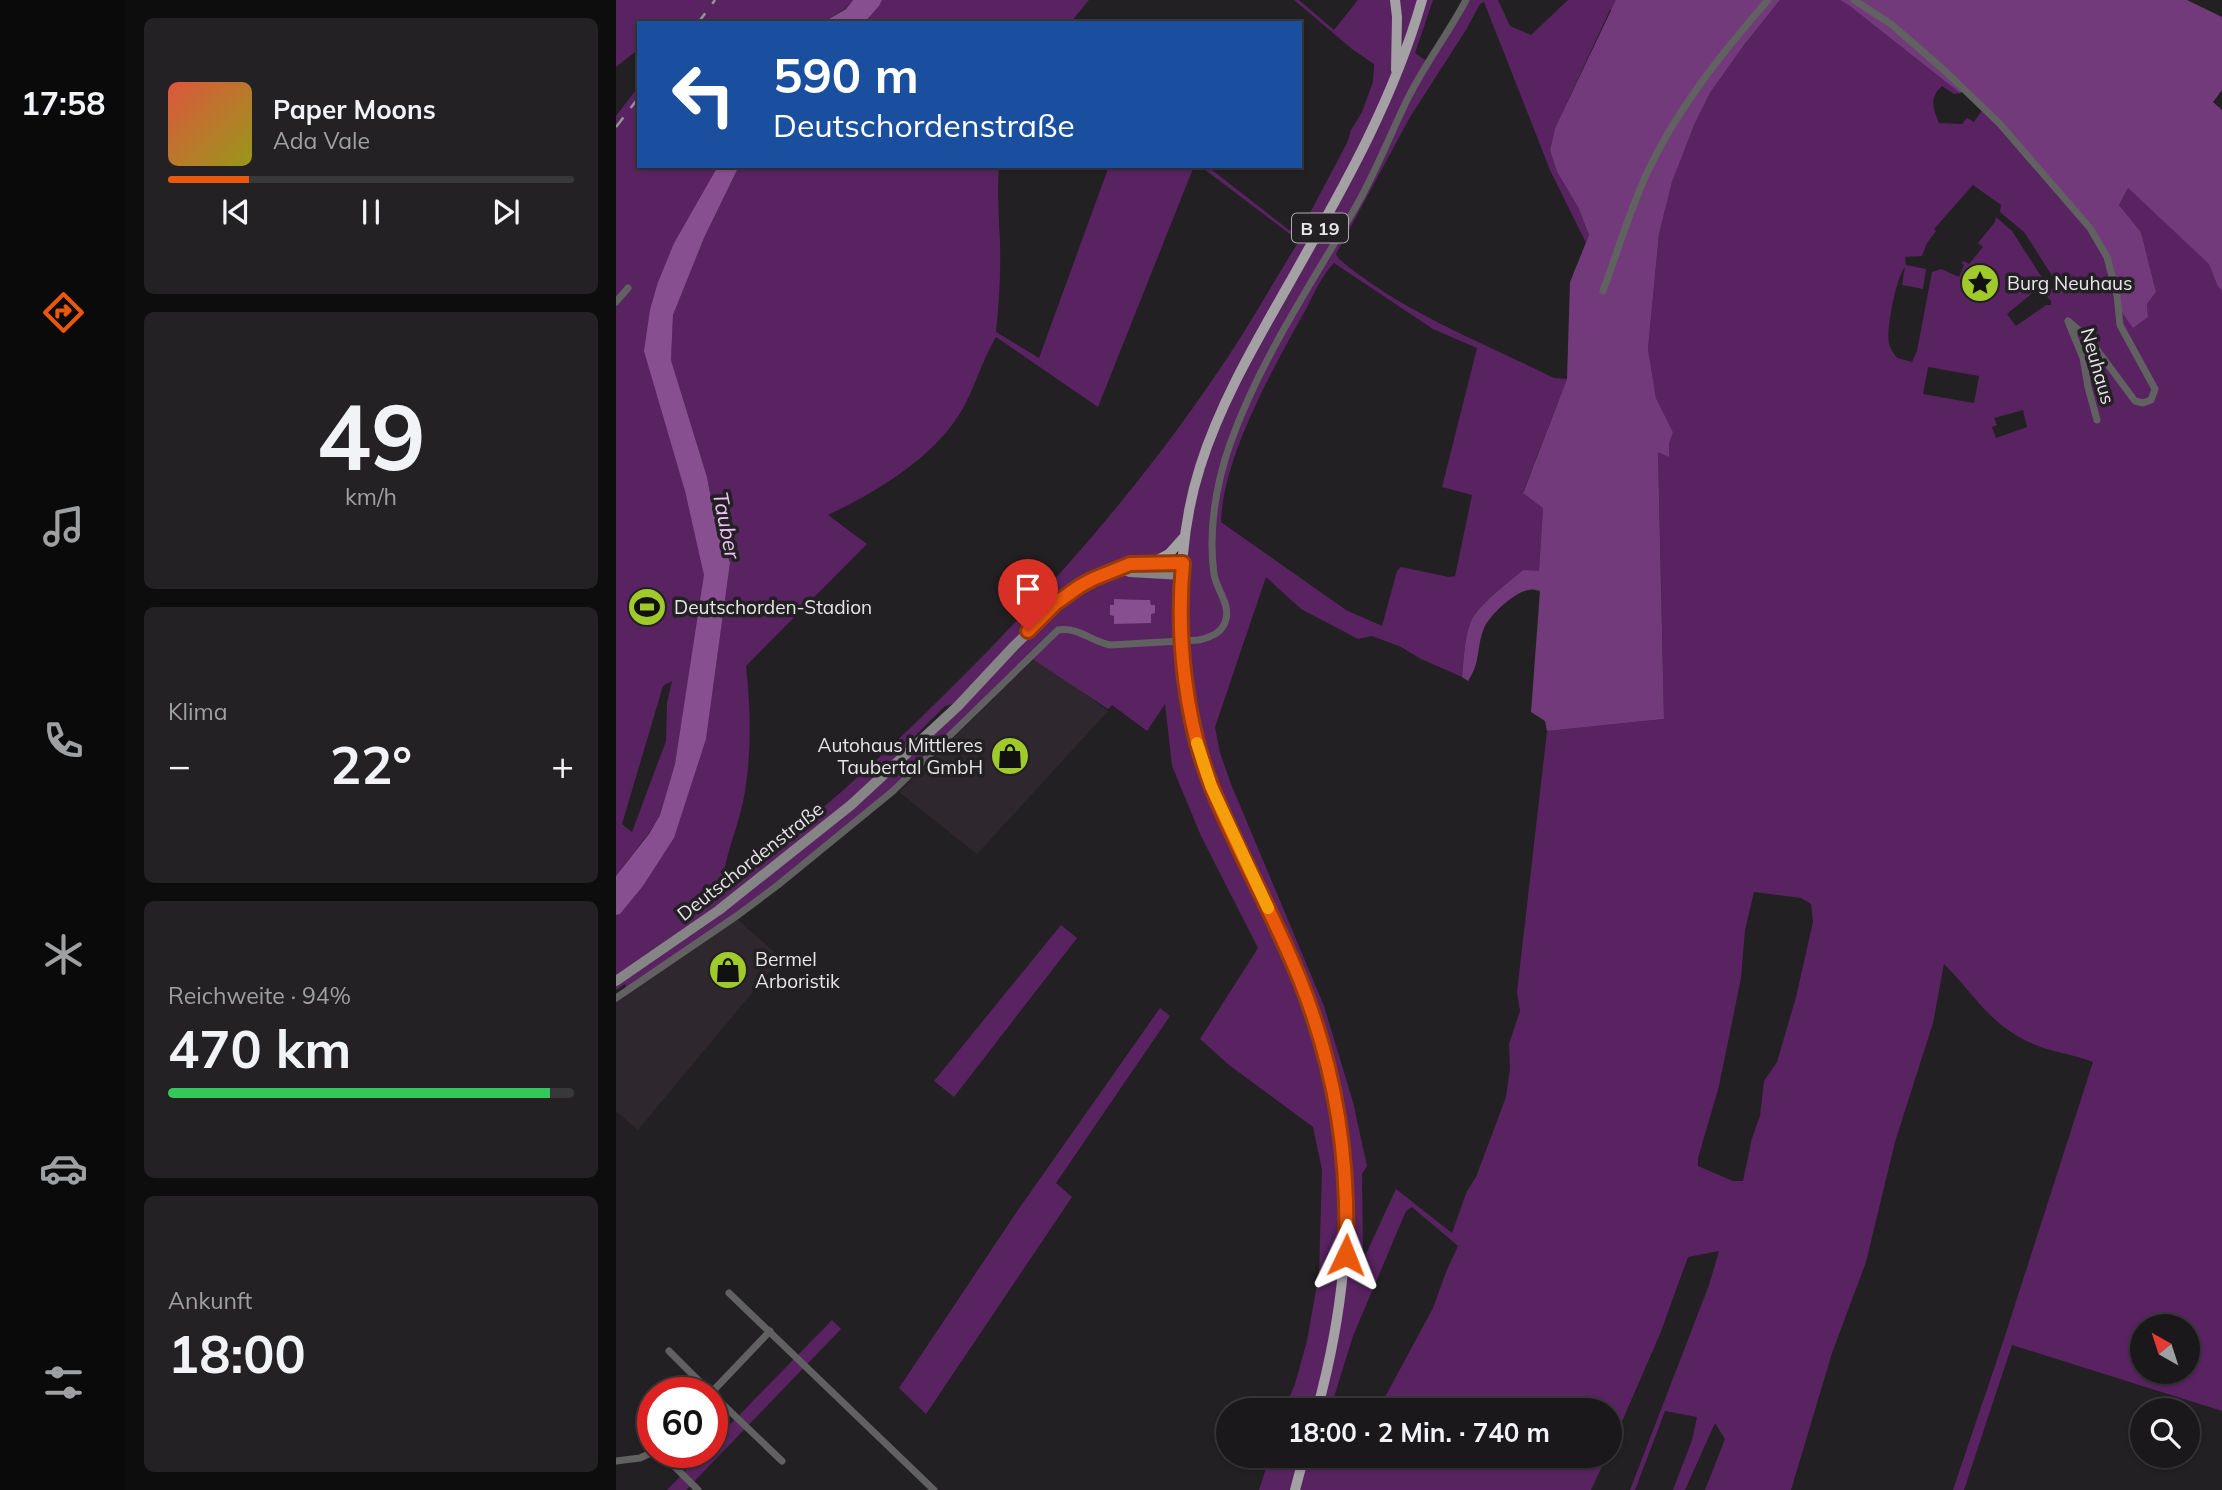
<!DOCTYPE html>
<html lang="de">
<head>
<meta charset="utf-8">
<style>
	:root { --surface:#1a181a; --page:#232123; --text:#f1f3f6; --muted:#9fa0a2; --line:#383739; --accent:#ea580c }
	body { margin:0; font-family:Mulish,sans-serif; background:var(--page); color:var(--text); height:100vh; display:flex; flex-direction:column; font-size:26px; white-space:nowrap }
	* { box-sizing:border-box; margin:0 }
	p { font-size:23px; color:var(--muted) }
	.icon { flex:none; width:38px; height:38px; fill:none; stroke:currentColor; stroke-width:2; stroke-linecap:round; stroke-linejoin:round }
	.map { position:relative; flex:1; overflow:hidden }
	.details { display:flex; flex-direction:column; gap:18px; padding:18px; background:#0e0d0e; width:490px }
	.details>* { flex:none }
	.top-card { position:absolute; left:21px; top:21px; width:665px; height:147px; border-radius:0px; box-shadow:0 2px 5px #0004,0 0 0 2px var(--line); background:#1a4fa0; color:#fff; overflow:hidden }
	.needle { width:46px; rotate:321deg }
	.tools { position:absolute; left:1514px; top:1314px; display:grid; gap:14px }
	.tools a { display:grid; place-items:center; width:70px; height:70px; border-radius:50%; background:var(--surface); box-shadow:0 2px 5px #0004,0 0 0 2px var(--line); font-size:35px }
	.speed { position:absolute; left:21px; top:1377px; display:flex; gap:14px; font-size:35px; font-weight:700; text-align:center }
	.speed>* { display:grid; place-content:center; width:91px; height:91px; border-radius:50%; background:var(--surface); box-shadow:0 2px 5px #0004,0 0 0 2px var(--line); line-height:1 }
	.speed .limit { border:10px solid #d22; background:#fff; color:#111 }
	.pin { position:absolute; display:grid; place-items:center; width:60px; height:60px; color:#fff; margin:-72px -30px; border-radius:50% 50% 50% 0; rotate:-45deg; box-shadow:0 0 7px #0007 }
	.pin .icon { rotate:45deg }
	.me { position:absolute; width:77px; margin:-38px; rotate:2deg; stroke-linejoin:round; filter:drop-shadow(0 0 5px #0008) }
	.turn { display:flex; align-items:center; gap:24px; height:147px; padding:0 21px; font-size:32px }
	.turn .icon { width:91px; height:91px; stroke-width:2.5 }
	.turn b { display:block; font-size:49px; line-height:60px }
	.big { font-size:52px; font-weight:700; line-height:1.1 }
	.details .card { flex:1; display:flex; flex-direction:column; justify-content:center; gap:10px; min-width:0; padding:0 24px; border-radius:10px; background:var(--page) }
	.details .dial { align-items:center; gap:0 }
	.dial b { font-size:91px; line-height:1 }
	.song { display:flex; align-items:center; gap:21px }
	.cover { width:84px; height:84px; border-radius:10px; background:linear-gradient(135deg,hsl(10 70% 55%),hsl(60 70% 35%)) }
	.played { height:7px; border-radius:4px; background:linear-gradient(90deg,var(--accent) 20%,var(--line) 20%) }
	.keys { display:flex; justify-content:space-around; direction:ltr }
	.heat { display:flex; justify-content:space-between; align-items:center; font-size:38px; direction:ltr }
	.charge { height:10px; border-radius:5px; background:linear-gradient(90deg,#34c759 94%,var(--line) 0) }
	.trip { position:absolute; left:600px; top:1398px; width:406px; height:70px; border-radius:35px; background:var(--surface); box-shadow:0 2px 5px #0004,0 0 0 2px var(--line); font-weight:700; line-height:70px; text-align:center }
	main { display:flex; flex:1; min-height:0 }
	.tabs { display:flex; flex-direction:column; width:126px; justify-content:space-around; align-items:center; background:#0a0a0a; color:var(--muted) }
	.tabs .icon { width:49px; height:49px }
	.tabs .active { color:var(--accent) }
	.tabs b { font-size:32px; color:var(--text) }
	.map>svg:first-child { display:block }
	.built { fill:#2e282e }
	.green { fill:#592361; fill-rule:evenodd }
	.forest { fill:#723a7a }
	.water { fill:#884f90 }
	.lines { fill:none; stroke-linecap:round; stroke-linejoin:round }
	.street { stroke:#616162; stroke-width:7 }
	.secondary { stroke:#868586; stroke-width:10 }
	.primary { stroke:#a3a1a3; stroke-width:10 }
	.rail { stroke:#969496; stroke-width:2.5; stroke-dasharray:12 12; stroke-linecap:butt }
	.primary-bridge { stroke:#a3a1a3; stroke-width:10 }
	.route-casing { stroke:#983908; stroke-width:18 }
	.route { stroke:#ea580c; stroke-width:12 }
	.slow { stroke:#f59e0b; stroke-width:12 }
	.labels { text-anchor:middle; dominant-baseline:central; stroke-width:7; stroke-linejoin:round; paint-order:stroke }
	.shield { fill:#222022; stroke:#acabac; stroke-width:2 }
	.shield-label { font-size:18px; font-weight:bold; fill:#e7e6e7 }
	.poi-label { font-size:19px; fill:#e7e6e7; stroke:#222022; text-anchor:start }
	.street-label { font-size:19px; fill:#e7e6e7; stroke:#222022 }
	.water-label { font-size:21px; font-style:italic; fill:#f1c1f7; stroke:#222022 }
</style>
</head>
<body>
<main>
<nav class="tabs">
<b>17:58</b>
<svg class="icon active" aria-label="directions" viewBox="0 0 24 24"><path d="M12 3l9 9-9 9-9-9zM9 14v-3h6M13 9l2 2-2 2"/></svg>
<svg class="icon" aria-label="music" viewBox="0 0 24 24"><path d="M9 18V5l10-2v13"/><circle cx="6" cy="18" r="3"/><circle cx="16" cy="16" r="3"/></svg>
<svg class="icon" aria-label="phone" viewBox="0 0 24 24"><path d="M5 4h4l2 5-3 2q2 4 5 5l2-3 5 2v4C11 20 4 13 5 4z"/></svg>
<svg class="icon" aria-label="climate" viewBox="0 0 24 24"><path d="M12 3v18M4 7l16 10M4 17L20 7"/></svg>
<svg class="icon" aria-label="car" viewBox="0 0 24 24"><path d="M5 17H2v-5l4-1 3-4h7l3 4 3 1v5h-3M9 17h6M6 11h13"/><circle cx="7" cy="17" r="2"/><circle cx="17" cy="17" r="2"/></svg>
<svg class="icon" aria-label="filters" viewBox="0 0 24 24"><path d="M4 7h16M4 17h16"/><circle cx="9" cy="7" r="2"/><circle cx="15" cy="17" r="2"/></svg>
</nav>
<section class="details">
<div class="card">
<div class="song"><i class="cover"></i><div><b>Paper Moons</b><p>Ada Vale</p></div></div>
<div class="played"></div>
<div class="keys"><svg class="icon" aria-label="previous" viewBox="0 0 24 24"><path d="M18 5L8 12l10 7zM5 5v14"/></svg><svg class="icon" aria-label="pause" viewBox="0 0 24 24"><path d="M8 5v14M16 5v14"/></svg><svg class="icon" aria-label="next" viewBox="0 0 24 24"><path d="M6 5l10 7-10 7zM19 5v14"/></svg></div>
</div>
<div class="card dial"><b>49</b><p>km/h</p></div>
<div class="card"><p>Klima</p>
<div class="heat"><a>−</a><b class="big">22°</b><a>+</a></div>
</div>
<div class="card"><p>Reichweite · 94%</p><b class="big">470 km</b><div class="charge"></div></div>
<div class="card"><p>Ankunft</p><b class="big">18:00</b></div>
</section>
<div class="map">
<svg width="1606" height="1490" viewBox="0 0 1606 1490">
	<rect width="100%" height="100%" fill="#222022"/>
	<!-- built -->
	<path class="built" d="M 419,657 L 492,711 L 361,854 L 283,792 Z
		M 121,919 L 165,958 L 22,1130 L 0,1111 L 0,1001 Z"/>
	<!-- green -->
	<path class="green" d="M 0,0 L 237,0 L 230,8 L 206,23 L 66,23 L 66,21 L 62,19 L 57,23 L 23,23 L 23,49 L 0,67 Z
		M 266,0 L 473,0 L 454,23 L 248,23 L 263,6 Z
		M 678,0 L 683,0 L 718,30 L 742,0 L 817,0 L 799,53 L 812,62 L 837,25 L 850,0 L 882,0 L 894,26 L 915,35 L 952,0 L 1013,0 L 1005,15 L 994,10 L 939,128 L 934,150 L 941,172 L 962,207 L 973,235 L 970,243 L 934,170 L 868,2 L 864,4 L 850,30 L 794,117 L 720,254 L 723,259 C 787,313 864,341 938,378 L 951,379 L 907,492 L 927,507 L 923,572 L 907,570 C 894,581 861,606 855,621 C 848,638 848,659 846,677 L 805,659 L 785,647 L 756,636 L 742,639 L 685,609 L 650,577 L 599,727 L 604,753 L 615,784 L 708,1006 L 737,1102 L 751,1166 L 746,1174 L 747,1252 L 750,1254 L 780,1189 L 836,1233 L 851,1191 L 860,1177 L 890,1097 L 894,1068 L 893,1044 L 904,1011 L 901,992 L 931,731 L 1048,719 L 1042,451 L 1053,456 L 1053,444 L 1057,432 L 1040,398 L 1032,349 L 1043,234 L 1056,182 L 1079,123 L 1094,93 L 1128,45 L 1164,0 L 1224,0 L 1234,5 L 1344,93 L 1338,94 L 1326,86 C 1313,98 1317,108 1323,123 L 1346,124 L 1351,118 L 1358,122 L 1368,108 L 1384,124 L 1474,228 L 1491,257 L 1502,307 L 1517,327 L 1532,317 L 1531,304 L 1540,292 L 1525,232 L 1503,205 L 1512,188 L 1594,264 L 1602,287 L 1606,290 L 1606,1411 L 1396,1345 L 1348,1490 L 1337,1490 L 1387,1342 L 1477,1062 C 1457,1054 1434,1052 1415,1043 C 1374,1025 1358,994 1328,964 L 1317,1023 L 1279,1142 L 1250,1262 L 1216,1353 L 1175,1490 L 1089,1490 L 1109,1439 L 1099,1423 L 1069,1490 L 1057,1490 L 1076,1440 L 1081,1417 L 1049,1411 L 1019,1490 L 1014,1490 L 1093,1285 L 1103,1251 L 1072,1257 L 1044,1334 L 994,1449 L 994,1410 L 762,1410 L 817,1308 L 830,1272 L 842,1246 L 796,1207 L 790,1211 L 737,1336 L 714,1410 L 668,1410 L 679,1384 L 691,1341 L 703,1273 L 706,1170 L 697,1127 L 613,1065 L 584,1039 L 642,948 L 585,836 L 556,766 L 549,704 L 531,731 L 496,705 L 492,709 L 415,658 C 370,702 325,749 277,791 C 191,868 96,933 0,998 L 0,994 L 10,987 L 9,984 L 0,990 L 0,915 L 4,914 L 27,886 L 58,838 L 90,738 L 114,563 L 98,514 L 91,477 L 55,360 L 57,315 L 88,238 L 123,166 L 383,166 C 381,192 383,218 384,244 C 385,273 383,303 380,332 L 423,358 L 493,166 L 578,166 L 482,407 L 380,337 C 365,362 358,391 343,415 C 315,459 259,493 212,515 L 251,544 L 130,666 C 135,712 136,757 127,802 C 121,830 108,858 106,886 C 134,865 163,844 190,822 C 243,778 293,730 342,681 C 445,578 540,468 619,346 C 641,312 661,276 683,241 L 584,166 L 591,166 L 673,230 L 680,232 L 685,228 L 695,211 L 731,143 L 735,130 L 746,112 L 757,82 L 758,64 L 736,49 ZM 1357,185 L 1385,205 L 1384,212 L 1408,232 L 1442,285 L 1434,290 L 1396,231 L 1380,217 L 1379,222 L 1362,243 L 1367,247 L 1353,264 L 1348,261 L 1345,263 L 1348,265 L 1343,277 L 1325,269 L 1316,272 L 1301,351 L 1296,362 L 1281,358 C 1278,353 1274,349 1273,343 C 1270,330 1280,277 1289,267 L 1286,285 L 1307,289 L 1310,269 L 1290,265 L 1289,257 L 1306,256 L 1311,243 L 1320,231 L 1318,229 ZM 718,263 L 817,329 L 861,348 L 826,487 L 856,495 L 839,576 L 833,577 L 785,567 L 781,571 L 766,626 L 730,610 L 605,522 C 607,456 658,367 690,309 C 698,294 706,275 718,263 ZM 1425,290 L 1435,301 L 1435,305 L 1430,305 L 1400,326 L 1391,314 L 1419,291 L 1421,293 ZM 1312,367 L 1363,376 L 1358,403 L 1307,394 ZM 1407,410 L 1411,427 L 1380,438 L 1376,427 L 1381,425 L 1378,418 ZM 569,537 L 565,575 L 514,572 L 505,569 C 515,562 525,565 538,562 C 552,559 560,546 569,537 ZM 499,599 L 534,600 L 535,605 L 539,606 L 539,613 L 535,613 L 535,622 L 498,624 L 498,615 L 494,615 L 494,605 L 498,605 ZM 344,702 L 342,706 L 287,757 L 293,742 L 329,706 ZM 1138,892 L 1185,898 L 1195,904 L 1197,922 L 1180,997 L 1161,1062 L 1148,1081 L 1144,1116 L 1136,1138 L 1127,1181 L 1117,1181 L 1082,1166 L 1082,1158 L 1103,1086 L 1125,978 L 1129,930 ZM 1526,1326 L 1572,1326 L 1572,1372 L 1526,1372 Z
		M 23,86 L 23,166 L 102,166 L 58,243 L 42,282 L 69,491 L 89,575 L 59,764 L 44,815 L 33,833 L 0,876 L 0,116 ZM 56,681 L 51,703 L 50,741 L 16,832 L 6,824 L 47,686 Z
		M 445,925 L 461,938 L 338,1097 L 318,1081 Z
		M 544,1008 L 554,1016 L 440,1183 L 456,1197 L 310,1414 L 283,1388 L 402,1210 Z
		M 216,1320 L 225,1329 L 70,1490 L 51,1490 L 87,1453 L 96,1452 L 96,1443 Z
		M 654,1456 L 991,1456 L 975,1490 L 643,1490 Z"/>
	<!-- forest -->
	<path class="forest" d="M 1000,0 L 1164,0 L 1128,45 L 1094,93 L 1079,123 L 1056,182 L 1043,234 L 1032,349 L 1040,398 L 1057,432 L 1053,444 L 1053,457 L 1042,452 L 1048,719 L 931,731 L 929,721 L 915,712 L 924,591 C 920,590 916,589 913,590 C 899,591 873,616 868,628 C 860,648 865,662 852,681 L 846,677 C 848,659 848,638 855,621 C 861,606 894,581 907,570 L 923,571 L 927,508 L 907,493 L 951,379 L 954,282 L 973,235 L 962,207 L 941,172 L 934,150 L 939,128 Z
		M 1224,0 L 1571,0 L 1606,17 L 1606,90 L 1597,102 L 1606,110 L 1606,290 L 1602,287 L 1593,264 L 1512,188 L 1503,205 L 1525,232 L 1540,292 L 1531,304 L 1532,317 L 1517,328 L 1502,307 L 1491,257 L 1474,228 L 1349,90 L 1344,93 L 1234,6 Z"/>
	<!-- water -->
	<path class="water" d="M 237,0 L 266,0 L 263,6 L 248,23 L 206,23 L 230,9 Z
		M 102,166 L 123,166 L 88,238 L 57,315 L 55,360 L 91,477 L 98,514 L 114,563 L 90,739 L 58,838 L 27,886 L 4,914 L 0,915 L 0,876 L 33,834 L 44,815 L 59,764 L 88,575 L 69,491 L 28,351 L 34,310 L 42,282 L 58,243 Z
		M 498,599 L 534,600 L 535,605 L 539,605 L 539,613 L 535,614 L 535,623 L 498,624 L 498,616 L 494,615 L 494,605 L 498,605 Z"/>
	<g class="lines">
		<!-- street -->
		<path class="street" d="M 1238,0 L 1275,24 L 1329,71 L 1384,124 L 1474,228 L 1491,257 L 1501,295 L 1504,325 L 1539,389 L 1535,400 L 1527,403 L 1519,401 L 1473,339 L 1452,321
			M 987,291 C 1001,253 1013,213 1030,175 C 1060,110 1105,54 1152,0
			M 0,302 L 12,288
			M 1453,324 L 1467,358 L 1472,387 L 1481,420
			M 0,998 L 122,915 L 162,885 L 277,791 L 442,630 C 463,627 474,641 494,645 L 583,640 C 595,637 607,633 610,619 C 614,603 600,589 598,574 C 592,531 600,484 614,444 C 644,360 694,286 738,210 C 759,174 773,137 791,100 C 808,65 832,34 850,0
			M 113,1293 L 318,1490
			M 53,1351 L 95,1393
			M 95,1393 L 154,1331
			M 96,1394 L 166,1461
			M 44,1452 L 82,1490
			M 0,1461 L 24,1458 L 37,1452"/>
		<!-- secondary -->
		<path class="secondary" d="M 503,568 L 514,572 L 566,575
			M 0,981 L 103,910 L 235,805 L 342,706 L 398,646 L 452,594 L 477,579 L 515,563 L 567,563"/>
		<!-- primary -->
		<path class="primary" d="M 779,0 L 781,17 L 780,70
			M 538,562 L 553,554 L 569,536
			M 565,634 C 563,579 567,520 584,467 C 605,401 640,342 674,282 C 726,190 777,102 806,0
			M 567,650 C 571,696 579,742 595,785 C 620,853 659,916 686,983 C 743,1127 741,1263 701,1410
			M 679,1490 L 688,1456"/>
		<!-- rail -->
		<path class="rail" d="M 82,23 L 99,0
			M 0,127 L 23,97"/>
		<!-- primary-bridge -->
		<path class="primary-bridge" d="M 565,634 L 567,650"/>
	</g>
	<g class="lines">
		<defs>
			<path id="route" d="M 412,631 L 440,603 L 464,586 L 477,579 L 514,564 L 567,563 C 560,635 569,721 596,788 C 623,855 660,918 686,985 C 721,1075 733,1160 730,1255"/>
		</defs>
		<!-- route casing -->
		<use href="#route" class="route-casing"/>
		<!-- route -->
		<use href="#route" class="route"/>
		<!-- slow -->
		<path class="slow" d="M 581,743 L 595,786 L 652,908"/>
	</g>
	<!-- icons -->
	<defs>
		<symbol id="sight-disc" viewBox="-11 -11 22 22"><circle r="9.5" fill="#a0c92b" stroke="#222022"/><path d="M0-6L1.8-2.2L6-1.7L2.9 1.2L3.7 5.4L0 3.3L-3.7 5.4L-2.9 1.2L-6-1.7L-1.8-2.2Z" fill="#111"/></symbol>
		<symbol id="stadium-disc" viewBox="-11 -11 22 22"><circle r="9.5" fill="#a0c92b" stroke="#222022"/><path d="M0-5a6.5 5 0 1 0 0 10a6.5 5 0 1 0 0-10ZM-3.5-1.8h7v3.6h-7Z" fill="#111"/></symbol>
		<symbol id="shop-disc" viewBox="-11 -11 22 22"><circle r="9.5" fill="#a0c92b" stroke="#222022"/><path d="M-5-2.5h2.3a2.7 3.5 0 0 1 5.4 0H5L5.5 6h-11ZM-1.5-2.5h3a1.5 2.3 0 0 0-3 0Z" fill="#111"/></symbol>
	</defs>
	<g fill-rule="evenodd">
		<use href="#sight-disc" x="1342" y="261" width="44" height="44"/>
		<use href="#stadium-disc" x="9" y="585" width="44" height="44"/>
		<use href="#shop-disc" x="372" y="734" width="44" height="44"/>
		<use href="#shop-disc" x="90" y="948" width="44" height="44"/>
	</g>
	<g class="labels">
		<!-- shield labels -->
		<rect class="shield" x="676" y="213.5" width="56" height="29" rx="5"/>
		<g class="shield-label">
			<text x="704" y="228">B 19</text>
		</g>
		<!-- poi labels -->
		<g class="poi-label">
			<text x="1391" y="283">Burg Neuhaus</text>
			<text x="58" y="607">Deutschorden-Stadion</text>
			<text x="367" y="745" text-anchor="end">Autohaus Mittleres<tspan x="367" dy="22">Taubertal GmbH</tspan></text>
			<text x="139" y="959">Bermel<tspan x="139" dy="22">Arboristik</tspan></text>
		</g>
		<!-- street labels -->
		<g class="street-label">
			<text transform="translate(1482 366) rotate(74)">Neuhaus</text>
			<text transform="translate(134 861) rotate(-38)">Deutschordenstraße</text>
		</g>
		<!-- water labels -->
		<g class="water-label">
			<text transform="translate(111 525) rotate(79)">Tauber</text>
		</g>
	</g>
</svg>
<div class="tools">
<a><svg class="needle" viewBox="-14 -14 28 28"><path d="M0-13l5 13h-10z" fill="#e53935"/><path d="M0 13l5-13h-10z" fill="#9fa0a2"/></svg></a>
<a><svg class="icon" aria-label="search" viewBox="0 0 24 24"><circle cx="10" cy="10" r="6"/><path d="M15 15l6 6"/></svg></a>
</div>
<div class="speed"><div class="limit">60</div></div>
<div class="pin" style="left:412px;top:631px;background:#d93025"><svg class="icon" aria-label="arrive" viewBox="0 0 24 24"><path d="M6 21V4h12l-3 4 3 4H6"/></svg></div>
<svg class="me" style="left:730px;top:1255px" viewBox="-20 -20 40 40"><path d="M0-17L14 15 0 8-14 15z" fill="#ea580c" stroke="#fff" stroke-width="4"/></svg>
<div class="trip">18:00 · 2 Min. · 740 m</div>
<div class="top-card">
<div class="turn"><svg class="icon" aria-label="left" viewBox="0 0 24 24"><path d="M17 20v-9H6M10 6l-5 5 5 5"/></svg><div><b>590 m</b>Deutschordenstraße</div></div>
</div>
</div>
</main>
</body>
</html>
